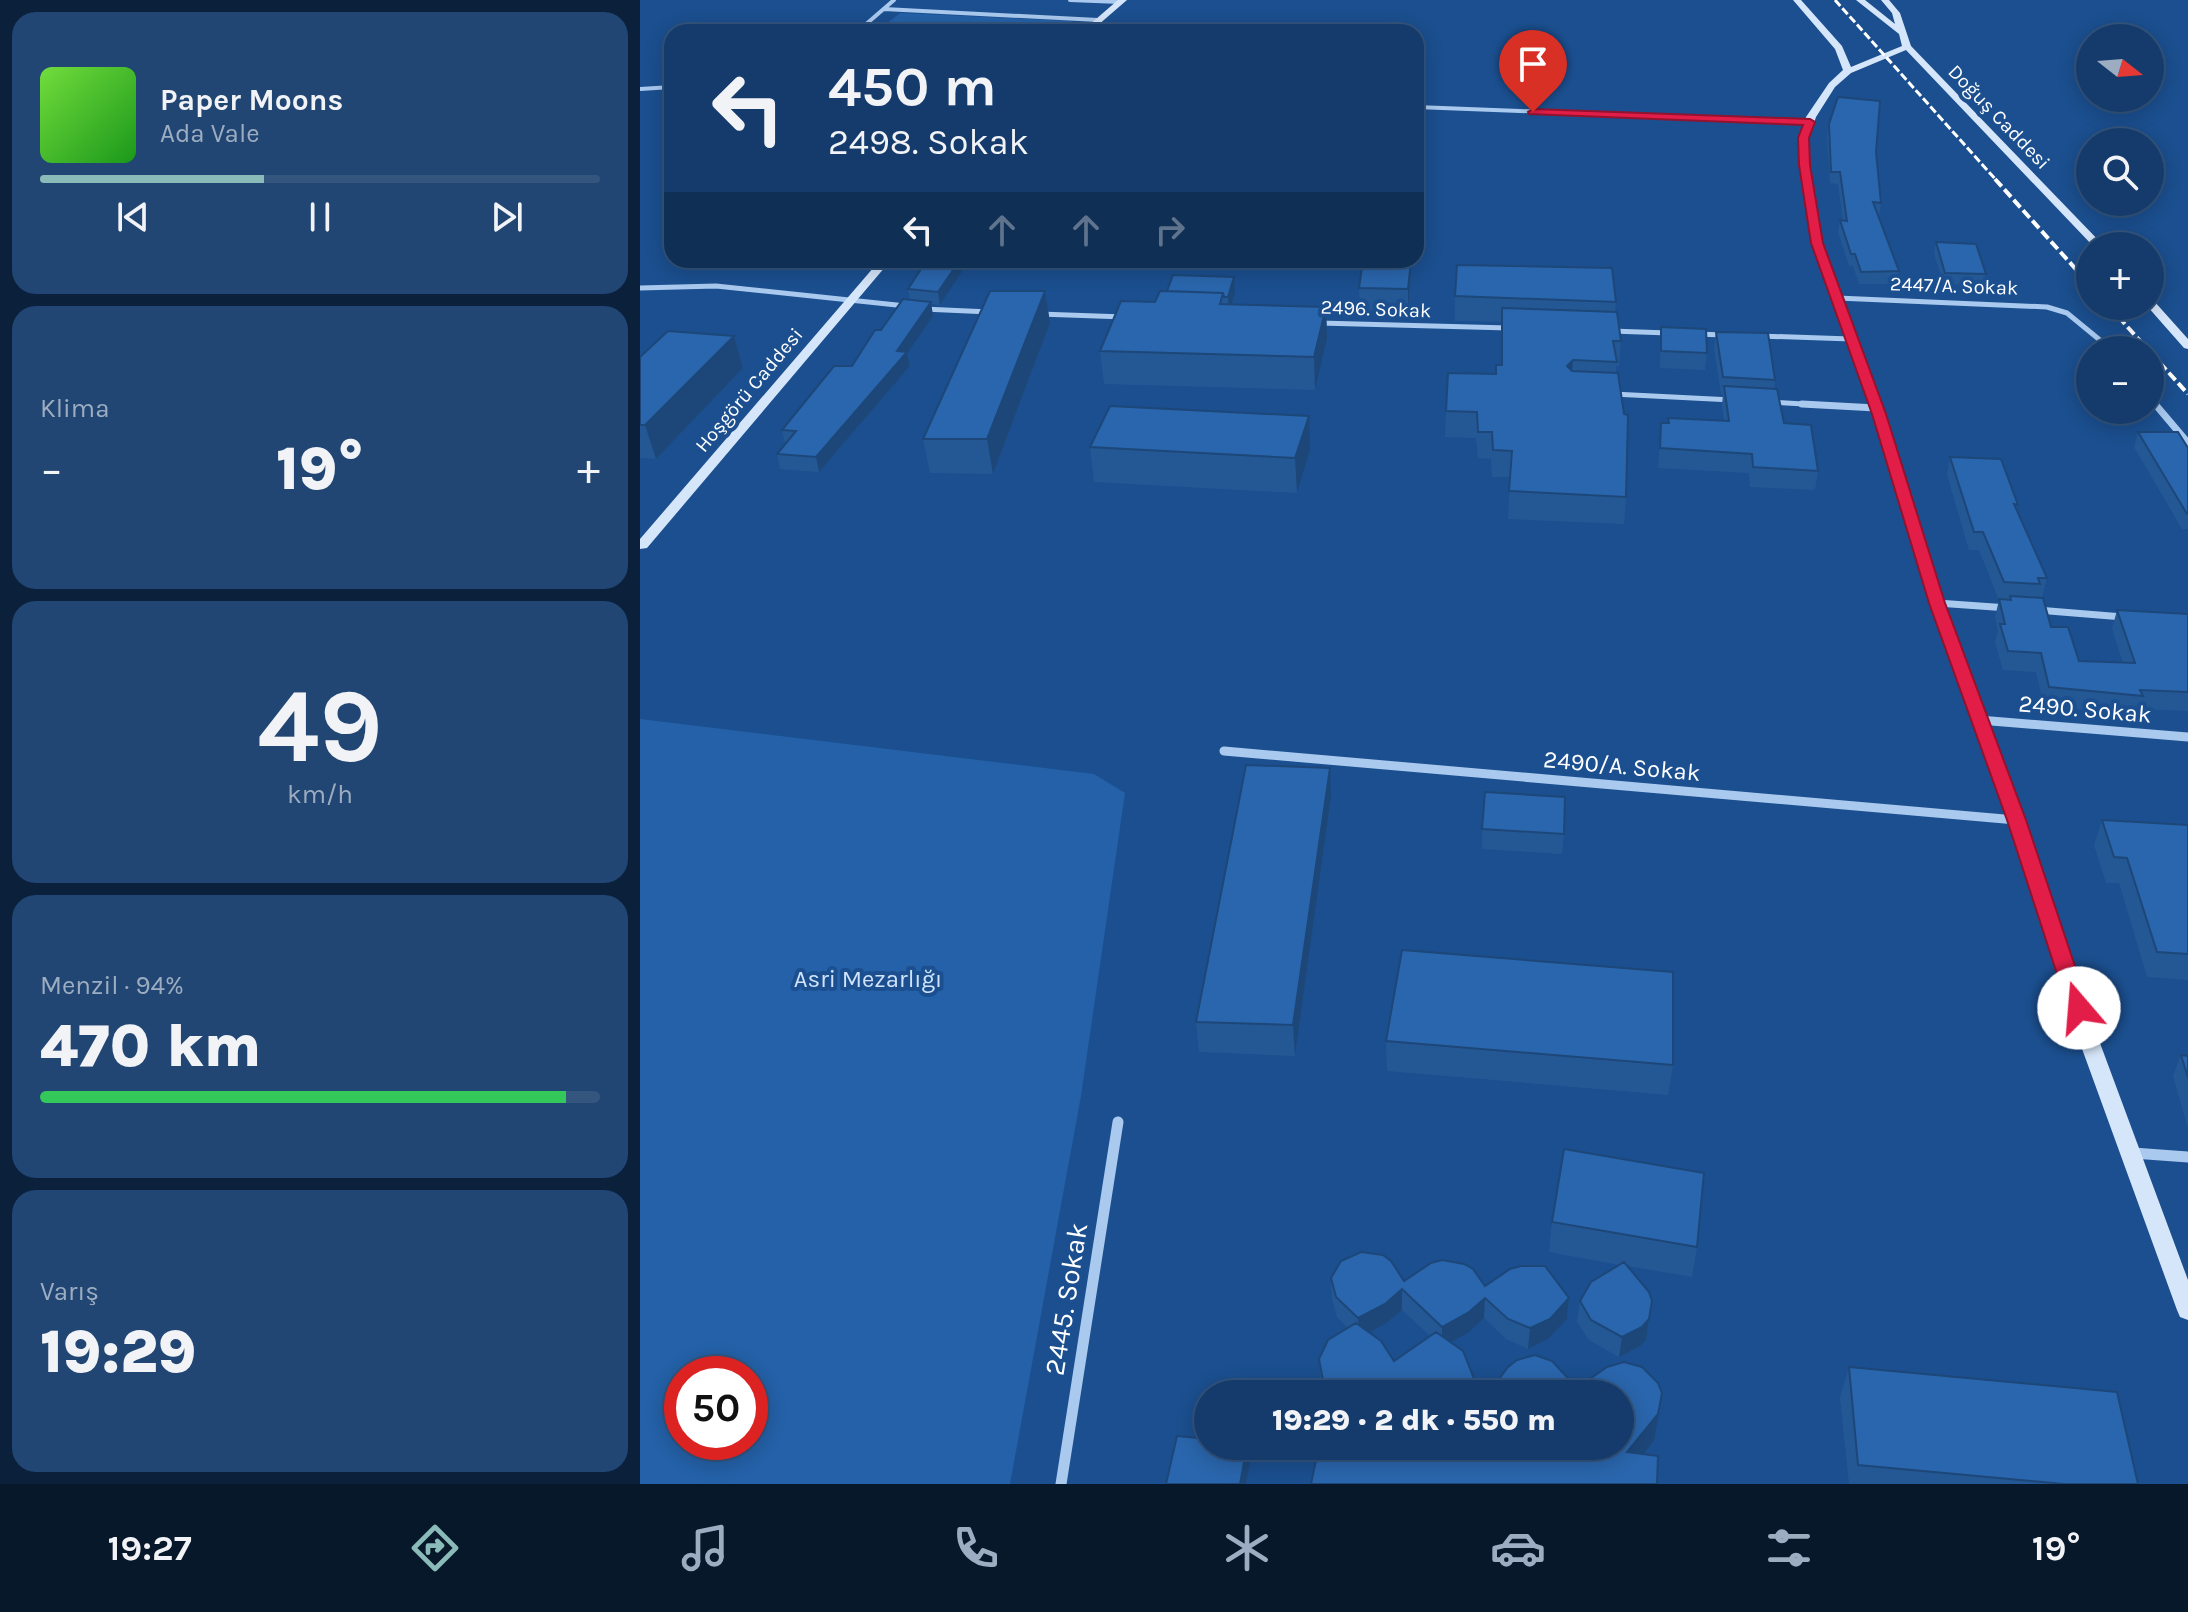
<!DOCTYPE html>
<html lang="tr">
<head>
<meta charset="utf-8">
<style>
	:root { --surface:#143b6b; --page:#214673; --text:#f1f3f6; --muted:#9dadc1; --line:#33557e; --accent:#8bbbb9 }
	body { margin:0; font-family:Karla,sans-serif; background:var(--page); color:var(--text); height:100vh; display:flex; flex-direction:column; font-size:30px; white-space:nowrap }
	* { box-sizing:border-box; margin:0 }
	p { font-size:26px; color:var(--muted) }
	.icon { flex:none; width:44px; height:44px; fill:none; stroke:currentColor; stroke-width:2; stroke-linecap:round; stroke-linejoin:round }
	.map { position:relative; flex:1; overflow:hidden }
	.drawer { display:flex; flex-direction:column; gap:12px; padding:12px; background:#0b203b; width:640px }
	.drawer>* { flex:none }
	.hud { position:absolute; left:24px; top:24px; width:760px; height:244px; border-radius:24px; box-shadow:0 4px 20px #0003,0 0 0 2px var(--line); background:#143b6b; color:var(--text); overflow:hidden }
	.needle { width:52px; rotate:107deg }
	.controls { position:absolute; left:1436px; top:24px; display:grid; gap:16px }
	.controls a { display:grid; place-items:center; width:88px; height:88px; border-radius:50%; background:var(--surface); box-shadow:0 4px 20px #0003,0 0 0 2px var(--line); font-size:40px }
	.speed { position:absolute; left:24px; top:1356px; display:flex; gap:16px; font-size:40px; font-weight:700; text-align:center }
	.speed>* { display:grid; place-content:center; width:104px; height:104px; border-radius:50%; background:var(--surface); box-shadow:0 4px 20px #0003,0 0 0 2px var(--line); line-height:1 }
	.speed .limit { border:12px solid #d22; background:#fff; color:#111 }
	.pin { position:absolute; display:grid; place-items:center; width:68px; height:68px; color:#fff; margin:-82px -34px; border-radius:50% 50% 50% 0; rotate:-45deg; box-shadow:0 0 8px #0007 }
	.pin .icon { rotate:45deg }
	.me { position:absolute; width:88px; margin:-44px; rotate:342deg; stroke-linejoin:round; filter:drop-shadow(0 0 6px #0008) }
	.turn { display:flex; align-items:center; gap:28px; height:168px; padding:0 32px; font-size:36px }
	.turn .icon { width:104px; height:104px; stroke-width:2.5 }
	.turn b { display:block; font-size:56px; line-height:68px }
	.lanes { display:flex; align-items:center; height:76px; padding:0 32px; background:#0003; justify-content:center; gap:40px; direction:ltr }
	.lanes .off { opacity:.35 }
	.big { font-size:60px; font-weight:800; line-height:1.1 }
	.drawer .card { flex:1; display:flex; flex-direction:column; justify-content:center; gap:12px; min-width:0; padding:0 28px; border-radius:24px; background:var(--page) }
	.drawer .dial { align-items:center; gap:0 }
	.dial b { font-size:104px; line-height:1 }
	.song { display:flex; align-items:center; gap:24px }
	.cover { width:96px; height:96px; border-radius:12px; background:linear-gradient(135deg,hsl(100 70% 55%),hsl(120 70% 35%)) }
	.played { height:8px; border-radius:4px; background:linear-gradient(90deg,var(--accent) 40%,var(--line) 40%) }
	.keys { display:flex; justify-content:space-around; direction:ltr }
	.heat { display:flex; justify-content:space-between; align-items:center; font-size:44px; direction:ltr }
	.charge { height:12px; border-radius:6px; background:linear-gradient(90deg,#34c759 94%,var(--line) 0) }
	.trip { position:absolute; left:554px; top:1380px; width:440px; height:80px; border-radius:40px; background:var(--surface); box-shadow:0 4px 20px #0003,0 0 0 2px var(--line); font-weight:800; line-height:80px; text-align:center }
	.menu { display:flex; height:128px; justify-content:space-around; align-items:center; background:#08182b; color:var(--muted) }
	.menu .icon { width:56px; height:56px }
	.menu .on { color:var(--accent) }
	.menu b { font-size:36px; color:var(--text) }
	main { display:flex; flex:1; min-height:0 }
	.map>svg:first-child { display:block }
	.green { fill:#2461a8; fill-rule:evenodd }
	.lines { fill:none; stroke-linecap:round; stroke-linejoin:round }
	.street-far4 { stroke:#a9c9ee; stroke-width:4 }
	.street-far3 { stroke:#a9c9ee; stroke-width:5 }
	.street-far2 { stroke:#a9c9ee; stroke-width:7 }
	.street-far1 { stroke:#a9c9ee; stroke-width:9 }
	.street { stroke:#a9c9ee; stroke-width:11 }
	.secondary { fill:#d6e6fa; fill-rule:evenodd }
	.rail-far1 { stroke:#fff; stroke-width:3; stroke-dasharray:8 3; stroke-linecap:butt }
	.rail { stroke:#fff; stroke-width:4; stroke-dasharray:10 4; stroke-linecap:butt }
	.wall { fill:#245895; fill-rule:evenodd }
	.shaded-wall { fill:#1d4779 }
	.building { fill:#2a66ad; stroke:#1d4779; stroke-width:2 }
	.route { fill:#e11d48; stroke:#92132f; stroke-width:2 }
	.labels { text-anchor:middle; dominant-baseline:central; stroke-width:8; stroke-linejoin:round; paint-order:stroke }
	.far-street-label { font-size:20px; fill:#fff; stroke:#1b4f8f }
	.street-label { font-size:24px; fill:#fff; stroke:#1b4f8f }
	.park-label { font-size:24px; fill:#cfe3fa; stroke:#1b4f8f }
	.near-street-label { font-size:28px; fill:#fff; stroke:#1b4f8f }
</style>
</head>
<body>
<main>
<section class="drawer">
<div class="card">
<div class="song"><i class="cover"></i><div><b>Paper Moons</b><p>Ada Vale</p></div></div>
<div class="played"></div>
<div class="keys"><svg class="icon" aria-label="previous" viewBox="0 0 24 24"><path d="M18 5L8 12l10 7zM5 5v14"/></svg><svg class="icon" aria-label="pause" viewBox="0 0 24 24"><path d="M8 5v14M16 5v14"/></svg><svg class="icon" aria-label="next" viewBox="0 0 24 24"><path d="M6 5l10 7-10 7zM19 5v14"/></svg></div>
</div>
<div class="card"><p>Klima</p>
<div class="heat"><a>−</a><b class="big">19°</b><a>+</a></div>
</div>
<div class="card dial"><b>49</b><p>km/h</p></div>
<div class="card"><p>Menzil · 94%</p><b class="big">470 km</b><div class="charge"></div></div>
<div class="card"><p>Varış</p><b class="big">19:29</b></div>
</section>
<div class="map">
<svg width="1548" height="1484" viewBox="0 0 1548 1484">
	<rect width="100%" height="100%" fill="#1b4f8f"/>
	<!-- green -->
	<path class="green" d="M 260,13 L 432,21 L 421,32 L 236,32 Z
		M 0,719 L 454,774 L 485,793 L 441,1096 L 370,1484 L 0,1484 ZM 42,1374 L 110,1374 L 110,1442 L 42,1442 Z"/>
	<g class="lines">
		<!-- street-far4 -->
		<path class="street-far4" d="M 430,0 L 480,2
			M 244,9 L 458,20
			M 217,32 L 254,0
			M 0,89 L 32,87
			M 776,107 L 1170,122"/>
		<!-- street-far3 -->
		<path class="street-far3" d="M 0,288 L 76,286 L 266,306
			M 1197,298 L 1407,307 L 1427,313 L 1472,350
			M 283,309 L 350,312
			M 399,314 L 485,317
			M 679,323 L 869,328
			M 971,331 L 1029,333
			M 1055,334 L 1085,335
			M 1119,336 L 1211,339
			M 973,394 L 1092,400
			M 1510,398 L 1517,406
			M 1129,402 L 1197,406"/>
		<!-- street-far2 -->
		<path class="street-far2" d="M 1162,404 L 1236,408
			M 1515,404 L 1548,443
			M 1297,603 L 1368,608
			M 1397,610 L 1483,617"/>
		<!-- street-far1 -->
		<path class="street-far1" d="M 1339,720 L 1548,737
			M 584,751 L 1376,820"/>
		<!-- street -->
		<path class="street" d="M 1493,1153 L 1548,1157
			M 421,1484 L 478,1122"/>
		<!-- secondary -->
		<path class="secondary" d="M 478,0 L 487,0 L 450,32 L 441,32 Z
			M 1153,0 L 1161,0 L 1202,46 L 1211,67 L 1262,46 L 1259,34 L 1216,0 L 1225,0 L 1255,24 L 1252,13 L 1241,0 L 1249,0 L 1260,13 L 1271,46 L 1464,246 L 1453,246 L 1266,50 L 1211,73 L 1195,87 L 1176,117 L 1169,138 L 1170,165 L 1182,243 L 1245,414 L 1304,603 L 1385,820 L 1457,1035 L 1548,1280 L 1548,1320 L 1540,1317 L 1537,1310 L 1437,1035 L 1369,820 L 1290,603 L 1233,414 L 1172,243 L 1160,165 L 1159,138 L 1166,117 L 1189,83 L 1203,70 L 1195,49 Z
			M 240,260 L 251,260 L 7,548 L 0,549 L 0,539 Z
			M 1510,300 L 1514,301 L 1548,339 L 1548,349 L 1544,348 L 1507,306 L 1510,306 Z"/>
		<!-- rail-far1 -->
		<path class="rail-far1" d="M 1195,0 L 1357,181"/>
		<!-- rail -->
		<path class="rail" d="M 1355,179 L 1450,285
			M 1469,306 L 1508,350
			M 1510,352 L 1548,394"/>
	</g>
	<!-- wall -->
	<path class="wall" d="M 1189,124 L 1236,152 L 1241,203 L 1239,215 L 1237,215 L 1259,271 L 1256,284 L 1219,284 L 1213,266 L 1209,266 L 1198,232 L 1200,220 L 1203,220 L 1198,184 L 1190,183 L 1187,135 Z
		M 1296,242 L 1346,274 L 1344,285 L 1303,284 L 1294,253 Z
		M 772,260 L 768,313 L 720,312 L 719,288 Z
		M 323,265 L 323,270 L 300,305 L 291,304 L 293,316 L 267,354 L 270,366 L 179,472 L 140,469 L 137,454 L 145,444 L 142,430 L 212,366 L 270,300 L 268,289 Z
		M 405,291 L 410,323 L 353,474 L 290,473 L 283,439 Z
		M 595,293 L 592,304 L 686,307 L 687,339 L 675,390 L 464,384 L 460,351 L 515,302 Z
		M 815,296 L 976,302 L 975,312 L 981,341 L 979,366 L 976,366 L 976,373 L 986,497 L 984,524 L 868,519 L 870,477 L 852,477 L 851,459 L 838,458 L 836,438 L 805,437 L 806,411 L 856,374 L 861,365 L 862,322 L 815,321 Z
		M 1021,327 L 1067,353 L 1065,370 L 1020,368 Z
		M 1076,332 L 1135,380 L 1134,389 L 1144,423 L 1178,471 L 1175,490 L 1110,487 L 1109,473 L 1018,468 L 1021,423 L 1084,421 L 1082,405 L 1083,394 L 1081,394 L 1074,348 Z
		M 94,336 L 103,368 L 16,459 L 0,458 L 0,357 Z
		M 1498,432 L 1548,448 L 1548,529 L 1542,529 L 1494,447 Z
		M 450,447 L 670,450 L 657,493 L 454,482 Z
		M 1310,457 L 1378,505 L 1376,510 L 1407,578 L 1402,597 L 1396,597 L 1411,627 L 1439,661 L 1483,663 L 1472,629 L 1477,610 L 1548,614 L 1548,711 L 1499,709 L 1497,715 L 1404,706 L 1396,672 L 1363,670 L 1355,642 L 1358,631 L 1355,617 L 1359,600 L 1339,550 L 1329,550 L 1307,475 Z
		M 691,797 L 655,1056 L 559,1052 L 556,1022 Z
		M 1462,820 L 1548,825 L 1548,980 L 1507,977 L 1479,883 L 1466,883 L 1454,845 Z
		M 842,829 L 924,834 L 922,854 L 842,849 Z
		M 746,1041 L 1033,1065 L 1028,1095 L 747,1071 Z
		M 1541,1055 L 1548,1056 L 1548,1128 L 1533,1076 Z
		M 912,1222 L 1057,1247 L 1052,1277 L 987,1266 L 1012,1301 L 1006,1340 L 999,1347 L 979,1357 L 949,1340 L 937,1322 L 940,1301 L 979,1265 L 909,1252 Z
		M 691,1278 L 845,1286 L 929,1298 L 927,1319 L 908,1339 L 888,1349 L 866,1339 L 844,1318 L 828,1333 L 811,1342 L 840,1394 L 682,1394 L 679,1359 L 708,1328 L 697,1317 L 692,1299 ZM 762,1310 L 790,1336 L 754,1361 L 729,1333 L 745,1324 Z
		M 1209,1367 L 1498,1484 L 1209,1484 L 1200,1397 Z"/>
	<!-- shaded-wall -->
	<path class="shaded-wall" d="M 317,260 L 327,260 L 323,265 L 323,270 L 300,305 L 298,292 Z
		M 771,260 L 772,260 L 768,313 L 768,289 Z
		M 594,277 L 595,293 L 589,314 L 588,297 Z
		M 405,291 L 410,323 L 353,474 L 347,439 Z
		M 291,302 L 293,316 L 267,354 L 270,366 L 179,472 L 176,457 L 257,351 Z
		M 686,307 L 687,339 L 675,390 L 674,357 Z
		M 94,336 L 103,368 L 16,459 L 5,425 Z
		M 933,360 L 931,386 L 927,366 Z
		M 669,416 L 670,450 L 657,493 L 655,458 Z
		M 690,768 L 691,797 L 655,1056 L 653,1025 Z
		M 762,1289 L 762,1310 L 745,1324 L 719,1338 L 718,1318 Z
		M 845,1298 L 844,1318 L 828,1333 L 802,1347 L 802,1327 Z
		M 929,1298 L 927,1319 L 908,1339 L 888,1349 L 890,1328 Z
		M 1009,1319 L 1006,1340 L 999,1347 L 979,1357 L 982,1337 Z
		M 1022,1393 L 1014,1441 L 983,1478 L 987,1452 Z
		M 607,1446 L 608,1446 L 610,1462 L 606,1484 L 600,1484 Z"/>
	<!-- building -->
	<path class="building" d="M 1198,97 L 1240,101 L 1236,152 L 1241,203 L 1233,202 L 1259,271 L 1221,272 L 1215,254 L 1211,254 L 1200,220 L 1207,221 L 1200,172 L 1191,172 L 1189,124 Z
		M 1296,242 L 1336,244 L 1346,274 L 1305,273 Z
		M 287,260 L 320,260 L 298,292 L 268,289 Z
		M 723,260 L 771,260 L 768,289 L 719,288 Z
		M 817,265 L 972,268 L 976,302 L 815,296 Z
		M 533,275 L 594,277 L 588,297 L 584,297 L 583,293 L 527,291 Z
		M 350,291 L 405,291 L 347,439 L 283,439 Z
		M 520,291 L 583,293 L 580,304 L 686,307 L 674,357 L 460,351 L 481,301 L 515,302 Z
		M 263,299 L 291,302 L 257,351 L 267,352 L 176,457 L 137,454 L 156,431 L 142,430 L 194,366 L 212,366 L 235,330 L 241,330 Z
		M 862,308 L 977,312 L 981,341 L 973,341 L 977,362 L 933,360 L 927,366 L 932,371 L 978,373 L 984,414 L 988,415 L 986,497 L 869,491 L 872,451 L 853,450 L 852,432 L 838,432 L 837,412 L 806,411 L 808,373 L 856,374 L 856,365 L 862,365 Z
		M 1021,327 L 1066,329 L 1067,353 L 1021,351 Z
		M 28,331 L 94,336 L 5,425 L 0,425 L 0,357 Z
		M 1076,332 L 1128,333 L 1135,380 L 1083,377 Z
		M 1084,386 L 1137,389 L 1144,423 L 1171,425 L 1178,471 L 1113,467 L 1112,454 L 1020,448 L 1021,423 L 1029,423 L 1028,418 L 1089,421 Z
		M 470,406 L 669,416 L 655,458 L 450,447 Z
		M 1498,432 L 1538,432 L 1548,448 L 1548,514 L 1547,514 Z
		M 1310,457 L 1361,459 L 1378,505 L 1374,504 L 1407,578 L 1398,578 L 1400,584 L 1364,582 L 1343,532 L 1334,532 Z
		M 1370,596 L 1403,598 L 1411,627 L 1428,627 L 1439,661 L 1495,663 L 1477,610 L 1548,614 L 1548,692 L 1500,690 L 1503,696 L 1409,687 L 1401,653 L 1368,651 L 1360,624 L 1365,624 L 1359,599 L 1371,600 Z
		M 606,765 L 690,768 L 653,1025 L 556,1022 Z
		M 845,792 L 925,797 L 924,834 L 842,829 Z
		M 1462,820 L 1548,825 L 1548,954 L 1517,952 L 1487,858 L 1474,857 Z
		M 762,950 L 1033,972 L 1033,1065 L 746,1041 Z
		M 1541,1055 L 1548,1056 L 1548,1078 Z
		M 924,1149 L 1064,1173 L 1057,1247 L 912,1222 Z
		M 721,1252 L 743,1255 L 751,1261 L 764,1281 L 791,1263 L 802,1260 L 824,1264 L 833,1269 L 845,1286 L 870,1269 L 881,1266 L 905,1266 L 929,1298 L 910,1319 L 890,1328 L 868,1319 L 845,1298 L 829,1312 L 802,1327 L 762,1289 L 745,1304 L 718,1318 L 696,1297 L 691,1278 L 701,1261 Z
		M 984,1262 L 1009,1292 L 1012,1301 L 1009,1319 L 1002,1327 L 982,1337 L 951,1320 L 940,1301 L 951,1282 Z
		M 716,1323 L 741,1341 L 754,1361 L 796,1332 L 823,1351 L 840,1394 L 690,1394 L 691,1388 L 683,1380 L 679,1359 L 688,1340 Z
		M 895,1355 L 912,1361 L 937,1388 L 967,1367 L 984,1362 L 1002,1367 L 1018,1383 L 1022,1393 L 1018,1414 L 987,1452 L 1018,1456 L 1017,1484 L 671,1484 L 679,1446 L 980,1446 L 980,1394 L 848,1394 L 868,1367 L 877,1360 Z
		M 1209,1367 L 1477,1392 L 1498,1484 L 1424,1484 L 1218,1465 Z
		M 537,1436 L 568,1439 L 568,1446 L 607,1446 L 600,1484 L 526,1484 Z"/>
	<!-- route -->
	<path class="route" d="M 893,109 L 1170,119 L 1175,122 L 1169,138 L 1170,165 L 1183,243 L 1246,414 L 1305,603 L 1386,820 L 1449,1008 L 1446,1014 L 1431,1014 L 1428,1008 L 1367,820 L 1289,603 L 1232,414 L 1171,243 L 1159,165 L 1158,138 L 1163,125 L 889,114 L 888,112 Z"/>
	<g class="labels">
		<!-- far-street labels -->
		<g class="far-street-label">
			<text transform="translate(1359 117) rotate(46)">Doğuş Caddesi</text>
			<text transform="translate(1314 286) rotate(2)">2447/A. Sokak</text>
			<text transform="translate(736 309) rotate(2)">2496. Sokak</text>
			<text transform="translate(109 390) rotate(-50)">Hoşgörü Caddesi</text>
		</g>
		<!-- street labels -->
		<g class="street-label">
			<text transform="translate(1445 709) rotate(5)">2490. Sokak</text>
			<text transform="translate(982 766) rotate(5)">2490/A. Sokak</text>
		</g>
		<!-- park labels -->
		<g class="park-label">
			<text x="228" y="979">Asri Mezarlığı</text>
		</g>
		<!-- near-street labels -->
		<g class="near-street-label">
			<text transform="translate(426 1299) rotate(-81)">2445. Sokak</text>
		</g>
	</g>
</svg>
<div class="controls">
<a><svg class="needle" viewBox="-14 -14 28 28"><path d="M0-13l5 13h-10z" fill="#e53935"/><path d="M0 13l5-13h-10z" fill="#9dadc1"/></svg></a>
<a><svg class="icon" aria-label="search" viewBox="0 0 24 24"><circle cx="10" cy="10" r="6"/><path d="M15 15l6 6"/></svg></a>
<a>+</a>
<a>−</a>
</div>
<div class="speed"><div class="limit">50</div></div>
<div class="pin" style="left:893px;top:112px;background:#d93025"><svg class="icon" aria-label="arrive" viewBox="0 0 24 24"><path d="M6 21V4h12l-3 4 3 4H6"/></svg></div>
<svg class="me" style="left:1439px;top:1008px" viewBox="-20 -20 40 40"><circle r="19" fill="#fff"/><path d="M0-13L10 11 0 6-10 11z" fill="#e11d48"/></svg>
<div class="trip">19:29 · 2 dk · 550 m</div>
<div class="hud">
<div class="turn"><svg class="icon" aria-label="left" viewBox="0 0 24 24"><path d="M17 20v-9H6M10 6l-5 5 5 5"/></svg><div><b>450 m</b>2498. Sokak</div></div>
<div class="lanes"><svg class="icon" aria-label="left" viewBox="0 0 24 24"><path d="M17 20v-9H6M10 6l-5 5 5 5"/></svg><svg class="icon off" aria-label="ahead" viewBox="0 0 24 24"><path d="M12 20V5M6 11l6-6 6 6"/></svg><svg class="icon off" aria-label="ahead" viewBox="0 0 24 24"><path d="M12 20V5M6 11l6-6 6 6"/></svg><svg class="icon off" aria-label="right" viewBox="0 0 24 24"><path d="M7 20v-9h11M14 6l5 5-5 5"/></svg></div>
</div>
</div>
</main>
<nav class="menu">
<b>19:27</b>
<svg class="icon on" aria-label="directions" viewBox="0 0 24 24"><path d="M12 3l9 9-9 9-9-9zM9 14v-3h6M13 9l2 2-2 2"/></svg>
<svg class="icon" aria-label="music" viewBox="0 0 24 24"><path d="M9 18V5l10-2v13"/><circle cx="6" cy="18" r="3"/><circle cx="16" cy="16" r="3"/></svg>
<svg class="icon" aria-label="phone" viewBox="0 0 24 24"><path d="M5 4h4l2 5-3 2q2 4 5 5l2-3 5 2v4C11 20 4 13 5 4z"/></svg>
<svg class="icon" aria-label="climate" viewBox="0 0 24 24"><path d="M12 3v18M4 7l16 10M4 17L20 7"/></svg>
<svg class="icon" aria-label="car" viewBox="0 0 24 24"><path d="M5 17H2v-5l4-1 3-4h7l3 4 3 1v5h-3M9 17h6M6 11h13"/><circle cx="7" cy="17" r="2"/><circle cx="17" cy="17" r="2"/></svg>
<svg class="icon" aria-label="filters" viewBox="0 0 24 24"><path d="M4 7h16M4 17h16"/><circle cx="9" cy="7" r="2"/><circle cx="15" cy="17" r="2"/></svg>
<b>19°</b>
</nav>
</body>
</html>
